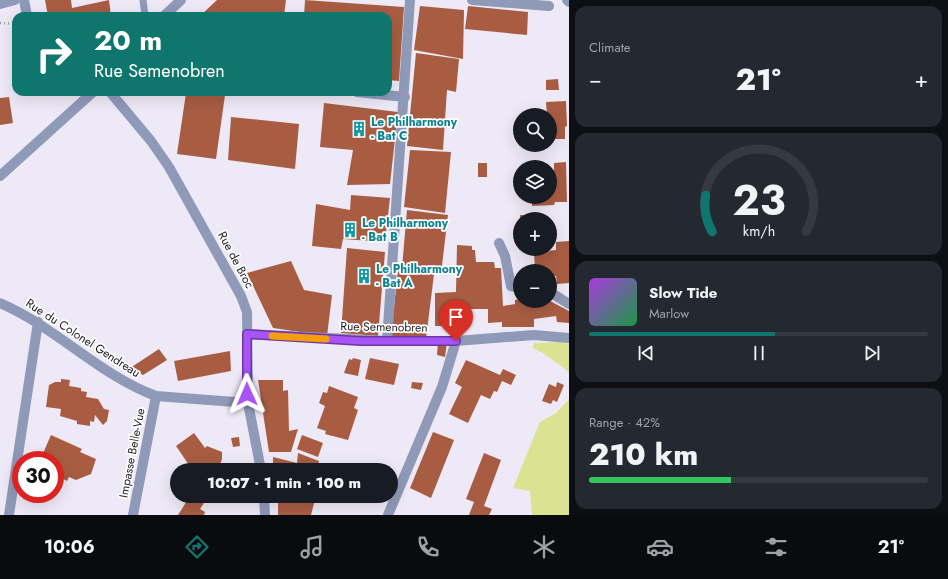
<!DOCTYPE html>
<html lang="en">
<head>
<meta charset="utf-8">
<style>
	:root { --surface:#171b24; --page:#242831; --text:#f1f3f6; --muted:#9ea1a6; --line:#363941; --accent:#0f766e }
	body { margin:0; font-family:Jost,sans-serif; background:var(--page); color:var(--text); height:100vh; display:flex; flex-direction:column; font-size:15px; white-space:nowrap }
	* { box-sizing:border-box; margin:0 }
	p { font-size:13px; color:var(--muted) }
	.icon { flex:none; width:22px; height:22px; fill:none; stroke:currentColor; stroke-width:2; stroke-linecap:round; stroke-linejoin:round }
	.map { position:relative; flex:1; overflow:hidden }
	.details { display:flex; flex-direction:column; gap:6px; padding:6px; background:#0d0f14; width:379px }
	.details>* { flex:none }
	.guide { position:absolute; left:12px; top:12px; width:380px; height:84px; border-radius:12px; box-shadow:0 4px 16px #0002; background:#0f766e; color:#fff; overflow:hidden }
	.tools { position:absolute; left:513px; top:108px; display:grid; gap:8px }
	.tools a { display:grid; place-items:center; width:44px; height:44px; border-radius:50%; background:var(--surface); box-shadow:0 4px 16px #0002; font-size:20px }
	.speed { position:absolute; left:12px; top:451px; display:flex; gap:8px; font-size:20px; font-weight:700; text-align:center }
	.speed>* { display:grid; place-content:center; width:52px; height:52px; border-radius:50%; background:var(--surface); box-shadow:0 4px 16px #0002; line-height:1 }
	.speed .limit { border:6px solid #d22; background:#fff; color:#111 }
	.pin { position:absolute; display:grid; place-items:center; width:34px; height:34px; color:#fff; margin:-41px -17px; border-radius:50% 50% 50% 0; rotate:-45deg; box-shadow:0 0 4px #0007 }
	.pin .icon { rotate:45deg }
	.me { position:absolute; width:44px; margin:-22px; rotate:359deg; stroke-linejoin:round; filter:drop-shadow(0 0 3px #0008) }
	.turn { display:flex; align-items:center; gap:14px; height:84px; padding:0 16px; font-size:18px }
	.turn .icon { width:52px; height:52px; stroke-width:2.5 }
	.turn b { display:block; font-size:28px; line-height:34px }
	.big { font-size:30px; font-weight:800; line-height:1.1 }
	.details .widget { flex:1; display:flex; flex-direction:column; justify-content:center; gap:6px; min-width:0; padding:0 14px; border-radius:12px; background:var(--page) }
	.details .dial { align-items:center; gap:0 }
	.dial svg { height:104px; overflow:visible; fill:none; stroke:var(--line); stroke-width:7; stroke-linecap:round; text-anchor:middle }
	.dial text { fill:var(--text); stroke:none }
	.song { display:flex; align-items:center; gap:12px }
	.cover { width:48px; height:48px; border-radius:6px; background:linear-gradient(135deg,hsl(280 70% 55%),hsl(140 70% 35%)) }
	.played { height:4px; border-radius:2px; background:linear-gradient(90deg,var(--accent) 55%,var(--line) 55%) }
	.keys { display:flex; justify-content:space-around; direction:ltr }
	.heat { display:flex; justify-content:space-between; align-items:center; font-size:22px; direction:ltr }
	.charge { height:6px; border-radius:3px; background:linear-gradient(90deg,#34c759 42%,var(--line) 0) }
	.trip { position:absolute; left:170px; top:463px; width:228px; height:40px; border-radius:20px; background:var(--surface); box-shadow:0 4px 16px #0002; font-weight:800; line-height:40px; text-align:center }
	.dock { display:flex; height:64px; justify-content:space-around; align-items:center; background:#090b0e; color:var(--muted) }
	.dock .icon { width:28px; height:28px }
	.dock .current { color:var(--accent) }
	.dock b { font-size:18px; color:var(--text) }
	main { display:flex; flex:1; min-height:0 }
	.map>svg:first-child { display:block }
	.green { fill:#dbe393 }
	.building { fill:#a85d43 }
	.lines { fill:none; stroke-linecap:round; stroke-linejoin:round }
	.path { stroke:#9f9ca6; stroke-width:2.5; stroke-dasharray:1 3; stroke-linecap:butt }
	.lane { stroke:#8f99b8; stroke-width:7 }
	.street { stroke:#8f99b8; stroke-width:10 }
	.route-casing { stroke:#6d37a1; stroke-width:10 }
	.route { stroke:#a855f7; stroke-width:7 }
	.slow { stroke:#f59e0b; stroke-width:7 }
	.labels { text-anchor:middle; dominant-baseline:central; stroke-width:3.5; stroke-linejoin:round; paint-order:stroke }
	.culture-label { font-size:12px; font-weight:bold; fill:#0d838f; stroke:#fff; text-anchor:start }
	.street-label { font-size:12px; fill:#1b191e; stroke:#fff }
</style>
</head>
<body>
<main>
<div class="map">
<svg width="569" height="515" viewBox="0 0 569 515">
	<rect width="100%" height="100%" fill="#eee9f6"/>
	<!-- green -->
	<path class="green" d="M 561,342 L 569,344 L 569,372 L 543,353 L 533,348 L 534,343 Z
		M 569,399 L 569,515 L 532,515 L 530,491 L 513,488 L 540,422 L 556,413 Z"/>
	<!-- building -->
	<path class="building" d="M 45,0 L 71,0 L 72,8 L 109,0 L 111,16 L 48,16 Z
		M 217,0 L 286,0 L 284,16 L 200,16 Z
		M 305,0 L 404,7 L 399,81 L 388,80 L 388,16 L 304,16 Z
		M 420,6 L 464,10 L 463,59 L 414,50 Z
		M 468,6 L 528,12 L 527,35 L 465,29 Z
		M 416,53 L 459,59 L 456,92 L 447,90 L 443,150 L 407,146 Z
		M 558,79 L 559,90 L 546,90 L 546,80 Z
		M 186,93 L 225,95 L 216,159 L 177,154 Z
		M 9,97 L 13,123 L 0,125 L 0,98 Z
		M 566,101 L 567,126 L 565,127 L 565,139 L 550,139 L 550,115 L 547,115 L 546,102 Z
		M 324,103 L 398,112 L 390,184 L 347,185 L 353,150 L 320,147 Z
		M 231,117 L 299,124 L 295,169 L 228,160 Z
		M 532,145 L 546,145 L 546,149 L 532,149 Z
		M 410,150 L 451,152 L 445,213 L 404,207 Z
		M 566,162 L 567,202 L 555,202 L 554,205 L 532,206 L 532,197 L 550,197 L 550,184 L 554,184 L 554,163 Z
		M 478,163 L 487,163 L 487,177 L 478,177 Z
		M 351,195 L 390,198 L 385,242 L 343,239 L 341,249 L 312,246 L 316,204 L 350,210 Z
		M 407,210 L 448,215 L 441,274 L 402,268 Z
		M 520,215 L 540,216 L 540,219 L 520,219 Z
		M 569,241 L 569,283 L 557,284 L 556,276 L 550,276 L 550,271 L 535,271 L 534,252 L 556,250 L 556,242 Z
		M 457,245 L 472,246 L 472,250 L 475,250 L 476,262 L 494,262 L 495,268 L 501,268 L 503,306 L 515,304 L 515,300 L 520,299 L 520,301 L 527,301 L 527,303 L 550,301 L 569,311 L 569,323 L 557,322 L 556,316 L 534,319 L 534,327 L 502,327 L 502,322 L 488,323 L 488,309 L 457,309 L 457,326 L 435,326 L 435,293 L 456,292 Z
		M 347,248 L 385,252 L 378,336 L 341,333 Z
		M 291,261 L 304,290 L 332,295 L 327,336 L 273,328 L 247,273 Z
		M 398,269 L 434,274 L 426,339 L 391,337 Z
		M 438,341 L 447,342 L 445,357 L 437,355 Z
		M 159,349 L 167,360 L 143,375 L 130,368 Z
		M 230,351 L 231,371 L 178,381 L 174,361 Z
		M 353,358 L 361,360 L 358,376 L 344,373 L 349,359 L 352,360 Z
		M 370,358 L 399,364 L 394,385 L 365,379 Z
		M 466,360 L 500,375 L 503,369 L 516,375 L 511,385 L 502,381 L 497,392 L 494,391 L 490,399 L 481,395 L 468,423 L 449,414 L 462,387 L 455,383 Z
		M 61,379 L 70,380 L 69,386 L 81,388 L 81,391 L 87,392 L 86,397 L 98,399 L 104,409 L 109,410 L 107,421 L 103,425 L 95,415 L 94,422 L 90,421 L 90,426 L 77,424 L 77,421 L 60,416 L 61,409 L 46,407 L 49,385 L 55,382 L 61,382 Z
		M 258,380 L 283,380 L 283,391 L 288,390 L 289,431 L 298,429 L 291,452 L 269,452 Z
		M 412,382 L 423,383 L 421,390 L 411,388 Z
		M 557,382 L 564,385 L 557,402 L 553,400 L 551,404 L 542,401 L 549,384 L 556,387 Z
		M 329,386 L 358,397 L 354,408 L 358,410 L 348,440 L 325,434 L 326,431 L 317,428 L 325,406 L 319,403 L 323,392 L 327,393 Z
		M 433,432 L 454,440 L 431,498 L 410,488 Z
		M 194,433 L 205,448 L 207,446 L 222,452 L 222,459 L 218,470 L 201,470 L 189,465 L 176,446 Z
		M 51,435 L 82,449 L 80,452 L 96,459 L 91,474 L 76,480 L 69,477 L 67,481 L 55,475 L 58,465 L 55,464 L 55,460 L 41,458 Z
		M 302,435 L 323,443 L 318,457 L 297,449 Z
		M 239,437 L 240,446 L 233,447 L 231,438 Z
		M 298,453 L 319,461 L 317,470 L 273,470 L 273,457 L 297,463 Z
		M 484,453 L 501,460 L 484,506 L 492,509 L 489,515 L 469,515 L 474,502 L 466,499 Z
		M 190,496 L 204,503 L 200,509 L 205,512 L 204,515 L 178,515 Z
		M 278,496 L 316,496 L 311,515 L 278,515 Z"/>
	<g class="lines">
		<!-- path -->
		<path class="path" d="M 0,23 L 16,24"/>
		<!-- lane -->
		<path class="lane" d="M 143,0 L 145,16"/>
		<!-- street -->
		<path class="street" d="M 24,0 L 27,16
			M 472,0 L 549,6
			M 567,0 L 569,2
			M 0,4 L 15,0
			M 164,16 L 181,0
			M 110,92 L 151,141 L 169,167 L 241,296 L 247,312 L 248,403 L 261,470
			M 357,92 L 405,97
			M 0,176 L 93,92
			M 499,243 L 505,256 L 511,286 L 520,288
			M 550,292 L 569,304
			M 0,303 C 56,327 99,375 156,396 L 248,403
			M 247,334 L 387,341 L 456,341 L 534,335 L 569,338
			M 387,341 L 410,0
			M 264,496 L 265,515
			M 9,515 L 38,322
			M 133,515 L 156,396
			M 388,515 L 442,387 L 456,341"/>
	</g>
	<g class="lines">
		<defs>
			<path id="route" d="M 247,394 L 247,334 L 361,341 L 456,341"/>
		</defs>
		<!-- route casing -->
		<use href="#route" class="route-casing"/>
		<!-- route -->
		<use href="#route" class="route"/>
		<!-- slow -->
		<path class="slow" d="M 272,336 L 326,339"/>
	</g>
	<!-- icons -->
	<defs>
		<symbol id="building-bare" viewBox="-9 -9 18 18"><path d="M-4-6H4V6H1V3H-1V6H-4ZM-2.5-4.3h1.7v1.8h-1.7ZM.8-4.3h1.7v1.8H.8ZM-2.5-1h1.7V.8h-1.7ZM.8-1h1.7V.8H.8Z" fill="#0f9aa8" stroke="#fff" stroke-width="2.5" paint-order="stroke"/></symbol>
	</defs>
	<g fill-rule="evenodd">
		<use href="#building-bare" x="348" y="118" width="22" height="22"/>
		<use href="#building-bare" x="339" y="219" width="22" height="22"/>
		<use href="#building-bare" x="353" y="265" width="22" height="22"/>
	</g>
	<g class="labels">
		<!-- culture labels -->
		<g class="culture-label">
			<text x="371" y="122">Le Philharmony<tspan x="371" dy="14">- Bat C</tspan></text>
			<text x="362" y="223">Le Philharmony<tspan x="362" dy="14">- Bat B</tspan></text>
			<text x="376" y="269">Le Philharmony<tspan x="376" dy="14">- Bat A</tspan></text>
		</g>
		<!-- street labels -->
		<g class="street-label">
			<text transform="translate(236 260) rotate(62)">Rue de Broc</text>
			<text transform="translate(384 327) rotate(1)">Rue Semenobren</text>
			<text transform="translate(83 338) rotate(33)">Rue du Colonel Gendreau</text>
			<text transform="translate(132 453) rotate(-79)">Impasse Belle-Vue</text>
		</g>
	</g>
</svg>
<div class="tools">
<a><svg class="icon" aria-label="search" viewBox="0 0 24 24"><circle cx="10" cy="10" r="6"/><path d="M15 15l6 6"/></svg></a>
<a><svg class="icon" aria-label="layers" viewBox="0 0 24 24"><path d="M12 4l9 5-9 5-9-5zM3 14l9 5 9-5"/></svg></a>
<a>+</a>
<a>−</a>
</div>
<div class="speed"><div class="limit">30</div></div>
<div class="pin" style="left:456px;top:341px;background:#d93025"><svg class="icon" aria-label="arrive" viewBox="0 0 24 24"><path d="M6 21V4h12l-3 4 3 4H6"/></svg></div>
<svg class="me" style="left:247px;top:394px" viewBox="-20 -20 40 40"><path d="M0-17L14 15 0 8-14 15z" fill="#a855f7" stroke="#fff" stroke-width="4"/></svg>
<div class="trip">10:07 · 1 min · 100 m</div>
<div class="guide">
<div class="turn"><svg class="icon" aria-label="right" viewBox="0 0 24 24"><path d="M7 20v-9h11M14 6l5 5-5 5"/></svg><div><b>20 m</b>Rue Semenobren</div></div>
</div>
</div>
<section class="details">
<div class="widget"><p>Climate</p>
<div class="heat"><a>−</a><b class="big">21°</b><a>+</a></div>
</div>
<div class="widget dial"><svg viewBox="0 0 100 80">
<path d="M14 69A42 42 0 1 1 86 69"/>
<path d="M14 69A42 42 0 0 1 9 41" stroke="#0f766e"/>
<text x="50" y="56" font-size="32" font-weight="700">23</text>
<text x="50" y="72" font-size="11">km/h</text>
</svg></div>
<div class="widget">
<div class="song"><i class="cover"></i><div><b>Slow Tide</b><p>Marlow</p></div></div>
<div class="played"></div>
<div class="keys"><svg class="icon" aria-label="previous" viewBox="0 0 24 24"><path d="M18 5L8 12l10 7zM5 5v14"/></svg><svg class="icon" aria-label="pause" viewBox="0 0 24 24"><path d="M8 5v14M16 5v14"/></svg><svg class="icon" aria-label="next" viewBox="0 0 24 24"><path d="M6 5l10 7-10 7zM19 5v14"/></svg></div>
</div>
<div class="widget"><p>Range · 42%</p><b class="big">210 km</b><div class="charge"></div></div>
</section>
</main>
<nav class="dock">
<b>10:06</b>
<svg class="icon current" aria-label="directions" viewBox="0 0 24 24"><path d="M12 3l9 9-9 9-9-9zM9 14v-3h6M13 9l2 2-2 2"/></svg>
<svg class="icon" aria-label="music" viewBox="0 0 24 24"><path d="M9 18V5l10-2v13"/><circle cx="6" cy="18" r="3"/><circle cx="16" cy="16" r="3"/></svg>
<svg class="icon" aria-label="phone" viewBox="0 0 24 24"><path d="M5 4h4l2 5-3 2q2 4 5 5l2-3 5 2v4C11 20 4 13 5 4z"/></svg>
<svg class="icon" aria-label="climate" viewBox="0 0 24 24"><path d="M12 3v18M4 7l16 10M4 17L20 7"/></svg>
<svg class="icon" aria-label="car" viewBox="0 0 24 24"><path d="M5 17H2v-5l4-1 3-4h7l3 4 3 1v5h-3M9 17h6M6 11h13"/><circle cx="7" cy="17" r="2"/><circle cx="17" cy="17" r="2"/></svg>
<svg class="icon" aria-label="filters" viewBox="0 0 24 24"><path d="M4 7h16M4 17h16"/><circle cx="9" cy="7" r="2"/><circle cx="15" cy="17" r="2"/></svg>
<b>21°</b>
</nav>
</body>
</html>
